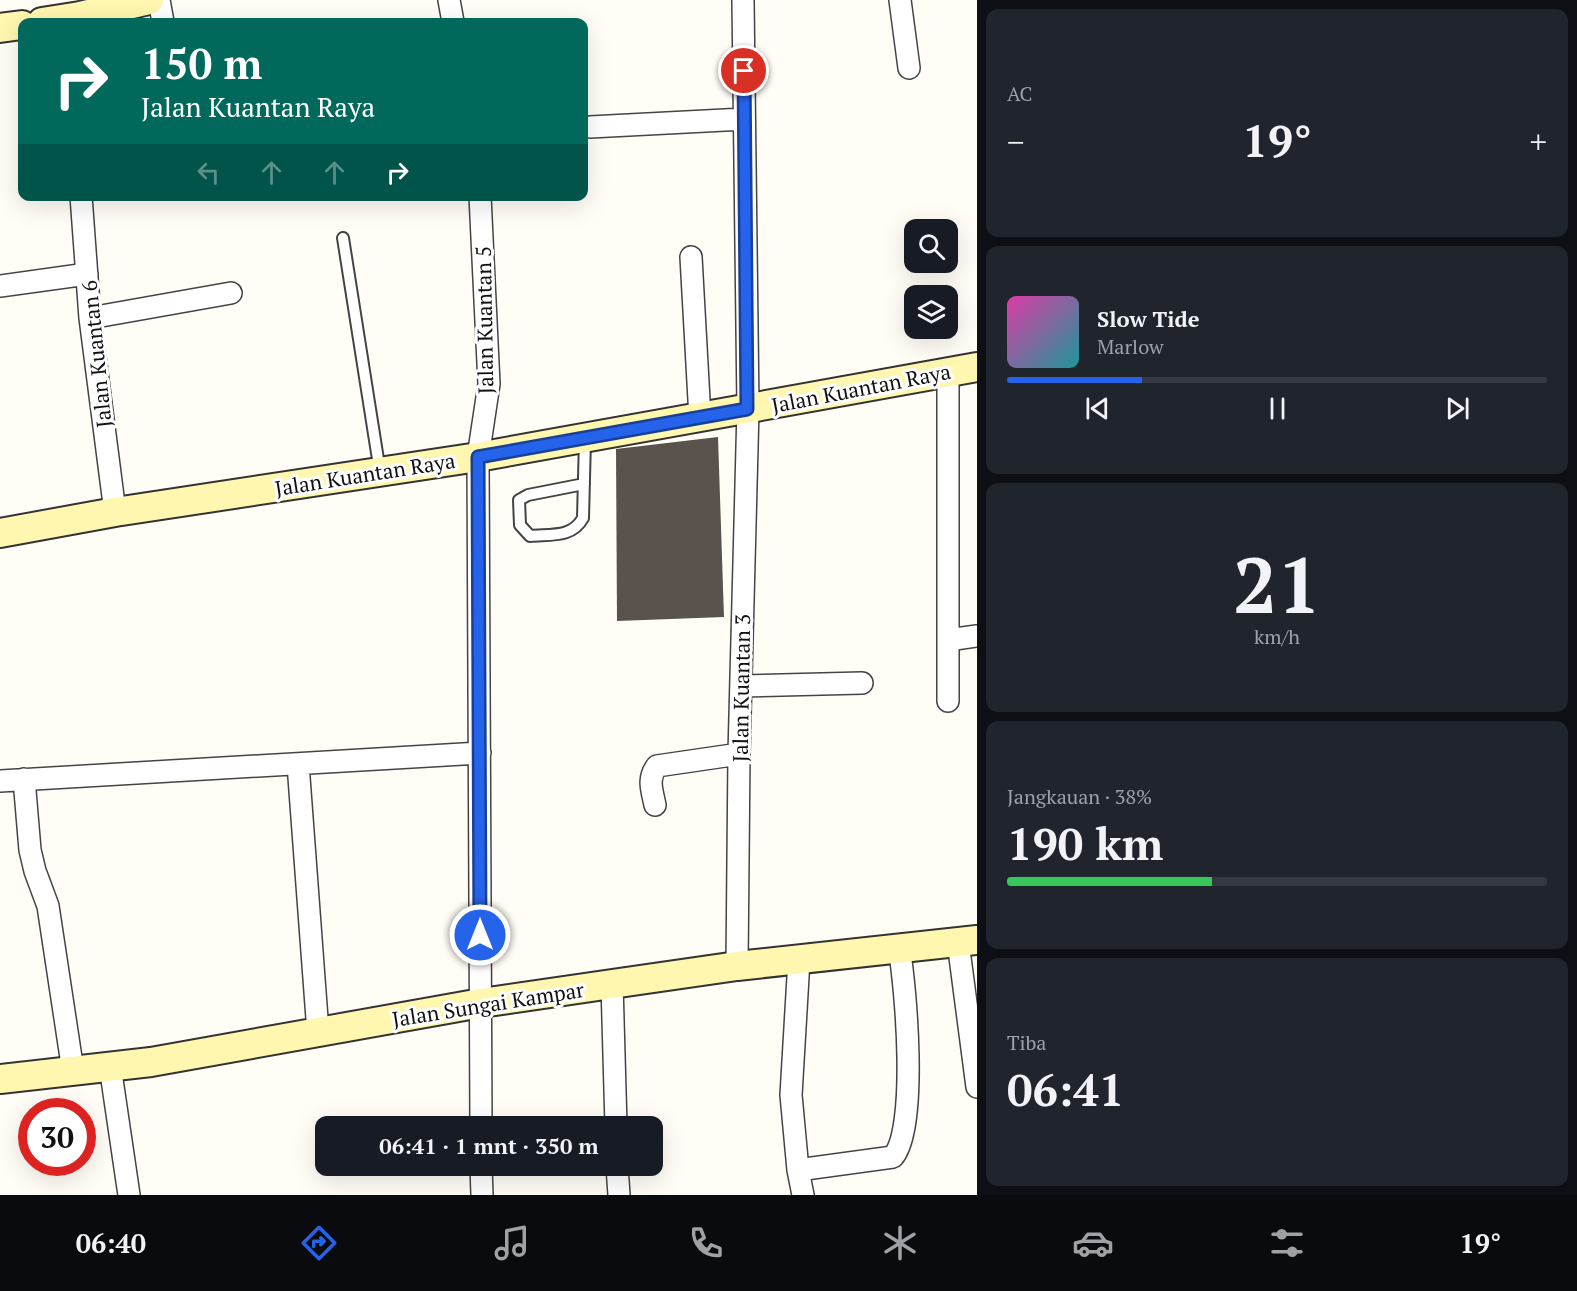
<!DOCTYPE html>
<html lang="id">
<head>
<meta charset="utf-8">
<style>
	:root { --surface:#171b24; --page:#20242c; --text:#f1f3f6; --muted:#9ea1a6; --line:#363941; --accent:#2563eb }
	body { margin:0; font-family:"PT Serif",serif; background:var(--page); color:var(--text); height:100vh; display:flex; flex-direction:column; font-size:22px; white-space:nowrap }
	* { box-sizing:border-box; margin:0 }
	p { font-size:20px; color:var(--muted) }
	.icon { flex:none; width:33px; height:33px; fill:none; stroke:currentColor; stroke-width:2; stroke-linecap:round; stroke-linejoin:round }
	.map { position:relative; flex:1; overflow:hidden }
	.drawer { display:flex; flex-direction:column; gap:9px; padding:9px; background:#0d0f14; width:600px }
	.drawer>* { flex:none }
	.top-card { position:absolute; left:18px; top:18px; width:570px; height:183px; border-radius:12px; box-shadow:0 6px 24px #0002; background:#00695c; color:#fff; overflow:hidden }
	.fabs { position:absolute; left:904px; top:219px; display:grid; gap:12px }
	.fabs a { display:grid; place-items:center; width:54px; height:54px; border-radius:12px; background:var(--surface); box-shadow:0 6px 24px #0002; font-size:30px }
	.speed { position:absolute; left:18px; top:1098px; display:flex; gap:12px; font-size:30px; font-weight:700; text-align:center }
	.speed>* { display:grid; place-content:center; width:78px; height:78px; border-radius:50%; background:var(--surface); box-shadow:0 6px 24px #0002; line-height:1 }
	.speed .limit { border:9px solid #d22; background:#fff; color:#111 }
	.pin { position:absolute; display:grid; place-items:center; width:51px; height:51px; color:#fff; margin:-26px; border:3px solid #fff; border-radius:50%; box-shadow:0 2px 6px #0007 }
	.me { position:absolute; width:66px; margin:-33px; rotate:0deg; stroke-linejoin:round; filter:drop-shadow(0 0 4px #0008) }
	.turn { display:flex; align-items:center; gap:21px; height:126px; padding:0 24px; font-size:27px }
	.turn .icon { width:78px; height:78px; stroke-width:2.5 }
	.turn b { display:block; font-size:42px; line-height:51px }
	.lanes { display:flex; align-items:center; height:57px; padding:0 24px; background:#0003; justify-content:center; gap:30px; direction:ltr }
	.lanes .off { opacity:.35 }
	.big { font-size:45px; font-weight:800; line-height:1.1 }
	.drawer .tile { flex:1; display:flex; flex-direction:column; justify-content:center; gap:9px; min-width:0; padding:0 21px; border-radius:12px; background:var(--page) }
	.drawer .dial { align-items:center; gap:0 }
	.dial b { font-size:78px; line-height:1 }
	.song { display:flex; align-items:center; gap:18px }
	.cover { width:72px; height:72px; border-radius:9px; background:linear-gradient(135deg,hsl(320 70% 55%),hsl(180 70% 35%)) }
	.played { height:6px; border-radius:3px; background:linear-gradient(90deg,var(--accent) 25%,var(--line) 25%) }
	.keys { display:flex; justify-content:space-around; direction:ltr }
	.heat { display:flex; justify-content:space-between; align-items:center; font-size:33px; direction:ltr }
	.charge { height:9px; border-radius:4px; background:linear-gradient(90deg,#34c759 38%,var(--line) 0) }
	.trip { position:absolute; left:315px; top:1116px; width:348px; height:60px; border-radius:12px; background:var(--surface); box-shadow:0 6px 24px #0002; font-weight:800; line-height:60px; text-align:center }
	.tabs { display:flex; height:96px; justify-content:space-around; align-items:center; background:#090b0e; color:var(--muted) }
	.tabs .icon { width:42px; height:42px }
	.tabs .current { color:var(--accent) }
	.tabs b { font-size:27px; color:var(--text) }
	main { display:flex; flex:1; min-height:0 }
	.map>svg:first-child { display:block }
	.building { fill:#5a524d }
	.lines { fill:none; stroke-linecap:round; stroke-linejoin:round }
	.lane-casing { stroke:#444; stroke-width:14 }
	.street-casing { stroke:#444; stroke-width:24 }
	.secondary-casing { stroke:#333; stroke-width:32 }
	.lane { stroke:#fff; stroke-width:10 }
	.street { stroke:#fff; stroke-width:21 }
	.secondary { stroke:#fff6b0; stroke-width:28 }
	.route-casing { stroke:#184099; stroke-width:15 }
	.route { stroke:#2563eb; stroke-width:10 }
	.labels { text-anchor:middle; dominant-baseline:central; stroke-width:6; stroke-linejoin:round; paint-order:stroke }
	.street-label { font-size:21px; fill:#111; stroke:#fff }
</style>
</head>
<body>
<main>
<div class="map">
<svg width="977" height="1195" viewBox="0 0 977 1195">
	<rect width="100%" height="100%" fill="#fffdf5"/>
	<!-- building -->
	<path class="building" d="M 718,437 L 724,617 L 617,621 L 616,449 Z"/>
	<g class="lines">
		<defs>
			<path id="lane" d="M 343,238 L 380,472
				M 584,484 L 528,495 L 519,500 L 520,525 L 530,536 C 551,534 572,538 583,518 L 585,439"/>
			<path id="street" d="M 159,0 L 163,22
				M 449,0 L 453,22
				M 900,0 L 909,68
				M 590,127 L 744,119
				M 81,196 L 90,318 L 115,512
				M 480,196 L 489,384 L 478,457 L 481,1126
				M 691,257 L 700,418
				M 0,286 L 87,274
				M 90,318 L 231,293
				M 948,372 L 948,701
				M 948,640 L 977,636
				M 741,686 L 862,683
				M 298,764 L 318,1032
				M 24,779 L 30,850 L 35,871 L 48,906 L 73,1071
				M 0,781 L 480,753
				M 655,805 C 652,790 647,779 657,766 L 739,754
				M 958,942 L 977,1087
				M 799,960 L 791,1095 L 798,1170 L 803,1195
				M 737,966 L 739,754 L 748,409 L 743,0
				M 612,984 L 616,1126
				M 110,1066 L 129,1195
				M 481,1166 L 482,1195
				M 617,1166 L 619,1195
				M 798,1170 L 893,1157 C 918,1128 906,988 899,948"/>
			<path id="secondary" d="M 42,22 L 80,16 L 149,0
				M 0,28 L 22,25
				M 0,533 L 115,512 L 478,457 L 977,367
				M 0,1079 L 151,1062 L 481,1003 L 612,984 L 737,966 L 977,940"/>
		</defs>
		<!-- lane casing -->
		<use href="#lane" class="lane-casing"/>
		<!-- street casing -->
		<use href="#street" class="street-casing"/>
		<!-- secondary casing -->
		<use href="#secondary" class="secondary-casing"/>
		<!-- lane -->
		<use href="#lane" class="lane"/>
		<!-- street -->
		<use href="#street" class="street"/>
		<!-- secondary -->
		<use href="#secondary" class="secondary"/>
	</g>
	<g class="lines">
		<defs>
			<path id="route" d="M 480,935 L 478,457 L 747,409 L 744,71"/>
		</defs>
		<!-- route casing -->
		<use href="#route" class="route-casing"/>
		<!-- route -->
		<use href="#route" class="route"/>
	</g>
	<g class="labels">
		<!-- street labels -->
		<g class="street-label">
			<text transform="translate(484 320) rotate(-91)">Jalan Kuantan 5</text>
			<text transform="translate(96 354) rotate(-96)">Jalan Kuantan 6</text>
			<text transform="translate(861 388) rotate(-11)">Jalan Kuantan Raya</text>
			<text transform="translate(365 474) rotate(-9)">Jalan Kuantan Raya</text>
			<text transform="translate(741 688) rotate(-89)">Jalan Kuantan 3</text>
			<text transform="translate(488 1004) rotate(-9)">Jalan Sungai Kampar</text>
		</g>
	</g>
</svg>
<div class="fabs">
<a><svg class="icon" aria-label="search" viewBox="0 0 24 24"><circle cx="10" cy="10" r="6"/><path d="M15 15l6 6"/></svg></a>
<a><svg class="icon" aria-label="layers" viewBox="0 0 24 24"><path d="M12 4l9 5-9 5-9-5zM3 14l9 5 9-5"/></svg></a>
</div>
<div class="speed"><div class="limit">30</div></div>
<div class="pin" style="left:744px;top:71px;background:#d93025"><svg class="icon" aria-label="arrive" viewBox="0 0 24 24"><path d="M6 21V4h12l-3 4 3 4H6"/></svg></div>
<svg class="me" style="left:480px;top:935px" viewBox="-20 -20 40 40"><circle r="17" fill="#2563eb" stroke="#fff" stroke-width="3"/><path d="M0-11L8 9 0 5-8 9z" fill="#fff"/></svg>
<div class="trip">06:41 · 1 mnt · 350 m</div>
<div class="top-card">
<div class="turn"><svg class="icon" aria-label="right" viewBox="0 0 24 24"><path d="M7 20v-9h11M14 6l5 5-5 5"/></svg><div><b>150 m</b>Jalan Kuantan Raya</div></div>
<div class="lanes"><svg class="icon off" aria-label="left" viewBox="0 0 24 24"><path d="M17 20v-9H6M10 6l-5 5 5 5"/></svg><svg class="icon off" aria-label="ahead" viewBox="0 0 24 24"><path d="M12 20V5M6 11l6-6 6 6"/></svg><svg class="icon off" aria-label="ahead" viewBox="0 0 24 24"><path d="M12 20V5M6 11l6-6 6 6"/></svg><svg class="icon" aria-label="right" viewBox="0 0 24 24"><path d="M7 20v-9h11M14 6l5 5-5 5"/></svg></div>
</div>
</div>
<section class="drawer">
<div class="tile"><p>AC</p>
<div class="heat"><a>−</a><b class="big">19°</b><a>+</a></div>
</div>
<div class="tile">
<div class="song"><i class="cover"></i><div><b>Slow Tide</b><p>Marlow</p></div></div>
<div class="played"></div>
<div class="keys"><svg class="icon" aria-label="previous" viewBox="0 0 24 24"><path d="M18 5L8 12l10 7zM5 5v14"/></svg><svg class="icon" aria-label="pause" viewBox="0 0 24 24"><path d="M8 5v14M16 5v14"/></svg><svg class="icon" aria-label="next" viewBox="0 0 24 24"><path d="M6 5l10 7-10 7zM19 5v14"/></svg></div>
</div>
<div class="tile dial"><b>21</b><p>km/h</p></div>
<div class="tile"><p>Jangkauan · 38%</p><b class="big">190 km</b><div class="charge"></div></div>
<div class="tile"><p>Tiba</p><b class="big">06:41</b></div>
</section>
</main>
<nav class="tabs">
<b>06:40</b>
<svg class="icon current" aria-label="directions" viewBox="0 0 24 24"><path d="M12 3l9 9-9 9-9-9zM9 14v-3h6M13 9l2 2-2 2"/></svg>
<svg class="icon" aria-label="music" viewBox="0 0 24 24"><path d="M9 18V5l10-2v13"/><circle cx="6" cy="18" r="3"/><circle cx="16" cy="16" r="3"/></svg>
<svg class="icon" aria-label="phone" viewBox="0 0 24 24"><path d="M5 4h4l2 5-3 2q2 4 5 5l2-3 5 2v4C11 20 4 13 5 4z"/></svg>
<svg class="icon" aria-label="climate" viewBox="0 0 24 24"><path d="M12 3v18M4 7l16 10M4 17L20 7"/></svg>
<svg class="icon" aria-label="car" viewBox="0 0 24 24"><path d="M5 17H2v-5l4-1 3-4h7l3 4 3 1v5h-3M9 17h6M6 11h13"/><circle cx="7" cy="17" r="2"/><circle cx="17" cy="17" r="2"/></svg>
<svg class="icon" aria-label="filters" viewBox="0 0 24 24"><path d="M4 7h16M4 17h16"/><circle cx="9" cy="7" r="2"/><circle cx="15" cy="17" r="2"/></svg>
<b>19°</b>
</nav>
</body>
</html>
